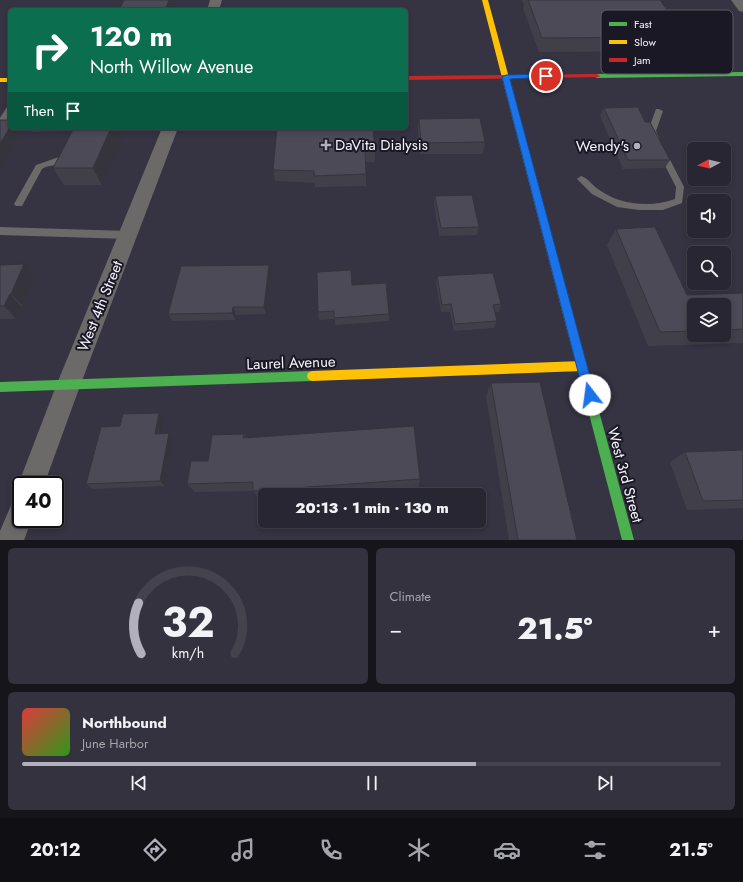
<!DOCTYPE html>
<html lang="en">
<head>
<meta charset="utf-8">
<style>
	:root { --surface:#282632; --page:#34323e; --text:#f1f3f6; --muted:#a5a5ac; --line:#44434d; --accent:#b2b0bc }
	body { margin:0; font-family:Jost,sans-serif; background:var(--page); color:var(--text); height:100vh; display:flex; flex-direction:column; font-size:15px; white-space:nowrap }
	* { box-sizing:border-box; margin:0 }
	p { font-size:13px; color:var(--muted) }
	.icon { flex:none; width:22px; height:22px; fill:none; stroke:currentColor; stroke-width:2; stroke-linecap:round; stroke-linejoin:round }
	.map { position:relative; height:540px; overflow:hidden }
	.panel { display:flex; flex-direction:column; gap:8px; padding:8px; background:#16151c; flex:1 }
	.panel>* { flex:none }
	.top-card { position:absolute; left:8px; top:8px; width:400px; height:122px; border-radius:6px; box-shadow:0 2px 6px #0003,0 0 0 1px var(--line); background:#0b6e4f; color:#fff; overflow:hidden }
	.needle { width:26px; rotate:263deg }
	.fabs { position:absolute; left:687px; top:142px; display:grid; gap:8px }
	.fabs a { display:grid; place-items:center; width:44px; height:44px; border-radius:6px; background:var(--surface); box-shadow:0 2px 6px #0003,0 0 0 1px var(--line); font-size:20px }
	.speed { position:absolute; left:12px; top:476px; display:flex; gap:8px; font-size:20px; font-weight:700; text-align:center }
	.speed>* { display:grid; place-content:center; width:52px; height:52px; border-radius:50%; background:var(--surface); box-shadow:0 2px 6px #0003,0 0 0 1px var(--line); line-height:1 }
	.speed .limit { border:2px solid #111; border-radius:6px; background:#fff; color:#111 }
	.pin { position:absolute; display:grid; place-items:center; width:34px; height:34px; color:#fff; margin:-17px; border:2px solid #fff; border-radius:50%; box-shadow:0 1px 4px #0007 }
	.me { position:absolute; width:44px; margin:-22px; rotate:345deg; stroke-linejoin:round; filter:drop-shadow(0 0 3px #0008) }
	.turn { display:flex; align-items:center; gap:14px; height:84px; padding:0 16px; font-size:18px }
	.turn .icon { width:52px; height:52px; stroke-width:2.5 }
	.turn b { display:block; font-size:28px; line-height:34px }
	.then { display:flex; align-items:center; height:38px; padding:0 16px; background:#0003; gap:8px; font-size:15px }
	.big { font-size:30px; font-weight:800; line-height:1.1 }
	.panel .card { flex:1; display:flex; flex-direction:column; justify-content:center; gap:6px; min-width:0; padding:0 14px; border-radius:6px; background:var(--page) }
	.panel .dial { align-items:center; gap:0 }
	.dial svg { height:104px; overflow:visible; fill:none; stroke:var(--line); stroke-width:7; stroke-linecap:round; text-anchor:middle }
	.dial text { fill:var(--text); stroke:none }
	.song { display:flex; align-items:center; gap:12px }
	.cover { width:48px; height:48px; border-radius:6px; background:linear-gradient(135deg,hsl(0 70% 55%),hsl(110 70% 35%)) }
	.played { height:4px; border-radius:2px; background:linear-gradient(90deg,var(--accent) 65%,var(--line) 65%) }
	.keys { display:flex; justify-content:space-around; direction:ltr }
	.heat { display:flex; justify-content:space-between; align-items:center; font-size:22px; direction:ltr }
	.panel .tiles { flex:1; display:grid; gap:8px; grid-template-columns:1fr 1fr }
	.card:last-child { grid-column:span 2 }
	.trip { position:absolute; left:258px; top:488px; width:228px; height:40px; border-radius:6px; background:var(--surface); box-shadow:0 2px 6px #0003,0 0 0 1px var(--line); font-weight:800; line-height:40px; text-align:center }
	.tab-bar { display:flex; height:64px; justify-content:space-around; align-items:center; background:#100f14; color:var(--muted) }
	.tab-bar .icon { width:28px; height:28px }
	.tab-bar .on { color:var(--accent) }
	.tab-bar b { font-size:18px; color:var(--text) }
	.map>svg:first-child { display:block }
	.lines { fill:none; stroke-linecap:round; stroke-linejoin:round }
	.lane { fill:#6c6a68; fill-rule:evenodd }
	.street { fill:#6c6a68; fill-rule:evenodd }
	.fast { fill:#4caf50; fill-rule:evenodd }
	.slow { fill:#ffc107; fill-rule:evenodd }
	.jam { fill:#c62828; fill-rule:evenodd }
	.wall { fill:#41404a; fill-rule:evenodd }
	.shaded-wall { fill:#35343c }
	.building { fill:#4c4a56; stroke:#35343c }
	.route { fill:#1a73e8; stroke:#114b97 }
	.poi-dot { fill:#b2b0bc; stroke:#1a1824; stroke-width:1.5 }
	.labels { text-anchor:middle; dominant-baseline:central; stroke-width:4; stroke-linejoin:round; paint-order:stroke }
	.poi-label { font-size:15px; fill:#f4f3fd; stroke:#1a1824; text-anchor:start }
	.street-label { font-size:15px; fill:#f4f3fd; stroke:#1a1824 }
	.key { fill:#1a1824; stroke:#5b5a65; stroke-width:1 }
	.key-label { font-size:11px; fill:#f4f3fd }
</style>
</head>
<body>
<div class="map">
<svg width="743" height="540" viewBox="0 0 743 540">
	<rect width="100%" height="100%" fill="#363342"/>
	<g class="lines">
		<!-- lane -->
		<path class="lane" d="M 7,107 L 10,107 L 10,115 L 5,123 L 0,123 L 0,118 Z
			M 656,109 L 659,109 L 663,111 L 656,131 L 659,138 L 655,141 L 652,140 L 648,131 Z
			M 75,128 L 83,128 C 78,139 73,158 61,163 C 54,166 48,165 42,169 L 22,206 L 16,206 L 14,204 L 36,165 L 59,157 L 66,146 Z
			M 662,149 L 666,152 L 684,187 L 682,203 L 663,210 L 639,210 L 617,207 L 592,194 L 577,179 L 581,176 C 588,178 592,185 598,189 C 619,205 650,208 675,199 L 676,187 L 658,152 Z
			M 0,227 L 128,231 L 133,235 L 128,239 L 0,235 Z"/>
		<!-- street -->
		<path class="street" d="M 210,0 L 222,0 L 219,10 L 207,10 Z
			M 731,0 L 743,0 L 743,12 L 739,11 Z
			M 162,128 L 178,128 L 80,386 L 44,485 L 21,485 L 21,492 L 18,485 L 56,386 Z
			M 21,499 L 21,519 L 32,519 L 24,540 L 0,540 L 0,531 L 12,503 Z"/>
		<!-- fast -->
		<path class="fast" d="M 743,72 L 743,76 L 597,78 L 594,76 L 597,74 Z
			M 572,326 L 575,327 L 577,330 L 634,540 L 622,540 L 567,330 L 569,327 Z
			M 312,371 L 316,373 L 317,376 L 316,379 L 312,381 L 0,392 L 0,382 Z"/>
		<!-- slow -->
		<path class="slow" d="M 482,0 L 488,0 L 577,330 L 575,333 L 572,334 L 569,333 L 567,330 Z
			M 0,78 L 10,78 L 10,82 L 0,82 Z
			M 582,361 L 586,363 L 587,366 L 586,369 L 582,371 L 312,381 L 308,379 L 307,376 L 308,373 L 312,371 Z"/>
		<!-- jam -->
		<path class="jam" d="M 597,74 L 600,76 L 599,77 L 406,80 L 406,76 Z"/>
	</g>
	<!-- wall -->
	<path class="wall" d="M 522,0 L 660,0 L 686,37 L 679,51 L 539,52 L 523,8 L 524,5 Z
		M 604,108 L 645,122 L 670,160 L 665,168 L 623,169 L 600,116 Z
		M 419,119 L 485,142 L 483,154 L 420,154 L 418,131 Z
		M 29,128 L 72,128 L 70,131 L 32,132 Z
		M 74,128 L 102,185 L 64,185 L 53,168 Z
		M 277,128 L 375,151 L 375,162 L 366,162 L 366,186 L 315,187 L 315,183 L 275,181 L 273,170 Z
		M 435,196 L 479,227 L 477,235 L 439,236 L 434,204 Z
		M 616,229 L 687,295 L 743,293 L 743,343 L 648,346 L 607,245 ZM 694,305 L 724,305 L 724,335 L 694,335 Z
		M 24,264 L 35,277 L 23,306 L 21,306 L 16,319 L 0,319 L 0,265 Z
		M 269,265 L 271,273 L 266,314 L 236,315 L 235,320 L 172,321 L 168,314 Z
		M 437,276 L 501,304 L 499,312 L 494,312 L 497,321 L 494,328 L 454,331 L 450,312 L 441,312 L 436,283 Z
		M 352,285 L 389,314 L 389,321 L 335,325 L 335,319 L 319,320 L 318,312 Z
		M 491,383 L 577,540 L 509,540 L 486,396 Z
		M 164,418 L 161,434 L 174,439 L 165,486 L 93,489 L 86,484 L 120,426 Z
		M 244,434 L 246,438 L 420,479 L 418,488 L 318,495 L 265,495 L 265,499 L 258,499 L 253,491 L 195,492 L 187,484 L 208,461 Z
		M 743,450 L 743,508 L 687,510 L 670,462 L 685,452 Z"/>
	<!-- shaded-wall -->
	<path class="shaded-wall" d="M 169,0 L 177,0 L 173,10 L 165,10 Z
		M 10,127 L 10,128 L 19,128 L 21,132 L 0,169 L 0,144 Z
		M 68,128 L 72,128 L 70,131 Z
		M 111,128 L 126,128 L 102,185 L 93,168 Z
		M 24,264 L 35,277 L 23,306 L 11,294 Z
		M 269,265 L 271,273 L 266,314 L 264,307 Z
		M 10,294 L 21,306 L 16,319 L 4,306 Z
		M 233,307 L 236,315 L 235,320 L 232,313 Z
		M 159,413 L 164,418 L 160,440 L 155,434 Z
		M 169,433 L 174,439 L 165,486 L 160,481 Z"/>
	<!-- building -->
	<path class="building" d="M 124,0 L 169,0 L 165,10 L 119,10 Z
		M 528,0 L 660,0 L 686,37 L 542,38 Z
		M 638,107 L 645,122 L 650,122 L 670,160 L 628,160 L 604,108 Z
		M 480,118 L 485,142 L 421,143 L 419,119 Z
		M 0,120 L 10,120 L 10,127 L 0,144 Z
		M 74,128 L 111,128 L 93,168 L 53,168 Z
		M 277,128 L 373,128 L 375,151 L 365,151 L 366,174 L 314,176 L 314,171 L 273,170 Z
		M 472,195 L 479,227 L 441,228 L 435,196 Z
		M 655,227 L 687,295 L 743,293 L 743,329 L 724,330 L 724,305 L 694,305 L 694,331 L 660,332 L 616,229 Z
		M 24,264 L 11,294 L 10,294 L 4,306 L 0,306 L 0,265 Z
		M 269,265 L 264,307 L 233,307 L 232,313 L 168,314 L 181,266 Z
		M 351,270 L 352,285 L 386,283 L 389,314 L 334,318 L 334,311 L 318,312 L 317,272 Z
		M 493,273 L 501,304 L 493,305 L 497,321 L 455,324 L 451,304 L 442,305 L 437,276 Z
		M 540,382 L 577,540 L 518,540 L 491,383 Z
		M 159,413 L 155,434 L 169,433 L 160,481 L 86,484 L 101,427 L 120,426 L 123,414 Z
		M 414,426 L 420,479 L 253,491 L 253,482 L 187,484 L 191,461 L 208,461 L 212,435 L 244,434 L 243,438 Z
		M 743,450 L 743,500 L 703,501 L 685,452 Z"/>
	<!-- route -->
	<path class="route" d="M 546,74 L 548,74 L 548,77 L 510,79 L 595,395 L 594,399 L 590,400 L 586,399 L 584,395 L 502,77 L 506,75 Z"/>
	<!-- markers -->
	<g class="poi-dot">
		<path d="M324 139h4v4h4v4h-4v4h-4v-4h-4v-4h4z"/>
		<circle cx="637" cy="146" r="4"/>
	</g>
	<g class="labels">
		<!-- poi labels -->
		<g class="poi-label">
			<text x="335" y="145">DaVita Dialysis</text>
			<text x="629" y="146" text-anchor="end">Wendy's</text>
		</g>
		<!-- street labels -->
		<g class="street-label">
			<text transform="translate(100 306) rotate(-68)">West 4th Street</text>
			<text transform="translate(291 363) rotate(-2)">Laurel Avenue</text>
			<text transform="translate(625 475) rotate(75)">West 3rd Street</text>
		</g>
	</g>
	<!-- legend -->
	<rect x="601" y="10" width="132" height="64" rx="6" class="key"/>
	<rect x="609" y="22" width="18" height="4" fill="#4caf50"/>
	<rect x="609" y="40" width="18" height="4" fill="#ffc107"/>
	<rect x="609" y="58" width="18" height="4" fill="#c62828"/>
	<g class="key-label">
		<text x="634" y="28">Fast</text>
		<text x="634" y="46">Slow</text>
		<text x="634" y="64">Jam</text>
	</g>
</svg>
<div class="fabs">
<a><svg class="needle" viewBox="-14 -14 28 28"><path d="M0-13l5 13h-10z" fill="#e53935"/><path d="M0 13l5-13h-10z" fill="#a5a5ac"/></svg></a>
<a><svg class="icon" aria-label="sound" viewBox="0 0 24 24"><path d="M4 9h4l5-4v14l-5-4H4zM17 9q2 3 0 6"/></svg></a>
<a><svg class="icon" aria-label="search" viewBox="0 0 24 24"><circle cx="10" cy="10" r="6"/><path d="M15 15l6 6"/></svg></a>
<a><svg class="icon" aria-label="layers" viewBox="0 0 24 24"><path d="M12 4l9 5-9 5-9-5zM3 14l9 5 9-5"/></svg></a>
</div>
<div class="speed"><div class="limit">40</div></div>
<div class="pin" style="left:546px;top:76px;background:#d93025"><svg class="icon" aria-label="arrive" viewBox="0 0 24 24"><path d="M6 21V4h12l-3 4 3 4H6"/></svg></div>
<svg class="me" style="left:590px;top:395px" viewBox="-20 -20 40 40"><circle r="19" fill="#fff"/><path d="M0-13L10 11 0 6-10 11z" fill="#1a73e8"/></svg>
<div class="trip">20:13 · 1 min · 130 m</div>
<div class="top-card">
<div class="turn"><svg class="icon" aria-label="right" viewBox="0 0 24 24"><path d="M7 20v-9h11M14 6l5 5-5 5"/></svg><div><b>120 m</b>North Willow Avenue</div></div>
<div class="then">Then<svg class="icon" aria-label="arrive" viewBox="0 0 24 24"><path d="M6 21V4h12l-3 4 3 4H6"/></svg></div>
</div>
</div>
<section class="panel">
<div class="tiles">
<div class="card dial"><svg viewBox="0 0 100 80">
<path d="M14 69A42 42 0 1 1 86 69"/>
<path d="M14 69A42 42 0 0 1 12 30" stroke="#b2b0bc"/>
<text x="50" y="56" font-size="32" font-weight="700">32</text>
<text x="50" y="72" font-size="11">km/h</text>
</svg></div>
<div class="card"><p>Climate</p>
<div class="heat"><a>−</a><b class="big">21.5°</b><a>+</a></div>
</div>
<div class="card">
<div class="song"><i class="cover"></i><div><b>Northbound</b><p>June Harbor</p></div></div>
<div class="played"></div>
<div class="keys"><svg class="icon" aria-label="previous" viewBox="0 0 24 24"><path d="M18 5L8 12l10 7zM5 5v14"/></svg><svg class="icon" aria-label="pause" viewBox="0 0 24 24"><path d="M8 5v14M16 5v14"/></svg><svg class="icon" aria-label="next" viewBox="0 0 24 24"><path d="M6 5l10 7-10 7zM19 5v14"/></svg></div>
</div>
</div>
</section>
<nav class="tab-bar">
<b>20:12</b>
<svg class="icon on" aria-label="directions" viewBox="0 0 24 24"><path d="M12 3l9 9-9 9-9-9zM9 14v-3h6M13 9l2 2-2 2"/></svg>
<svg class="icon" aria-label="music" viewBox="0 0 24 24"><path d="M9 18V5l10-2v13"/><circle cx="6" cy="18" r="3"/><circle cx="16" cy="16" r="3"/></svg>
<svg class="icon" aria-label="phone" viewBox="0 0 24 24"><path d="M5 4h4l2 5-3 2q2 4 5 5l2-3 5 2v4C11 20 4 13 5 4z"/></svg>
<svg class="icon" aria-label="climate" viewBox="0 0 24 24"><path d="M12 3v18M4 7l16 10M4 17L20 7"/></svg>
<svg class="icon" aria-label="car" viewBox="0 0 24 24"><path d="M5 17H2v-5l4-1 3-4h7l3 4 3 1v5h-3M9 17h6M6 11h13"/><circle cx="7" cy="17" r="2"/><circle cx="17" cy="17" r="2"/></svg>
<svg class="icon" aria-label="filters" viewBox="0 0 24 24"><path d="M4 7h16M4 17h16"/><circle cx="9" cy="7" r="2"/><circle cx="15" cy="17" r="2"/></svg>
<b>21.5°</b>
</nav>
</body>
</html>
